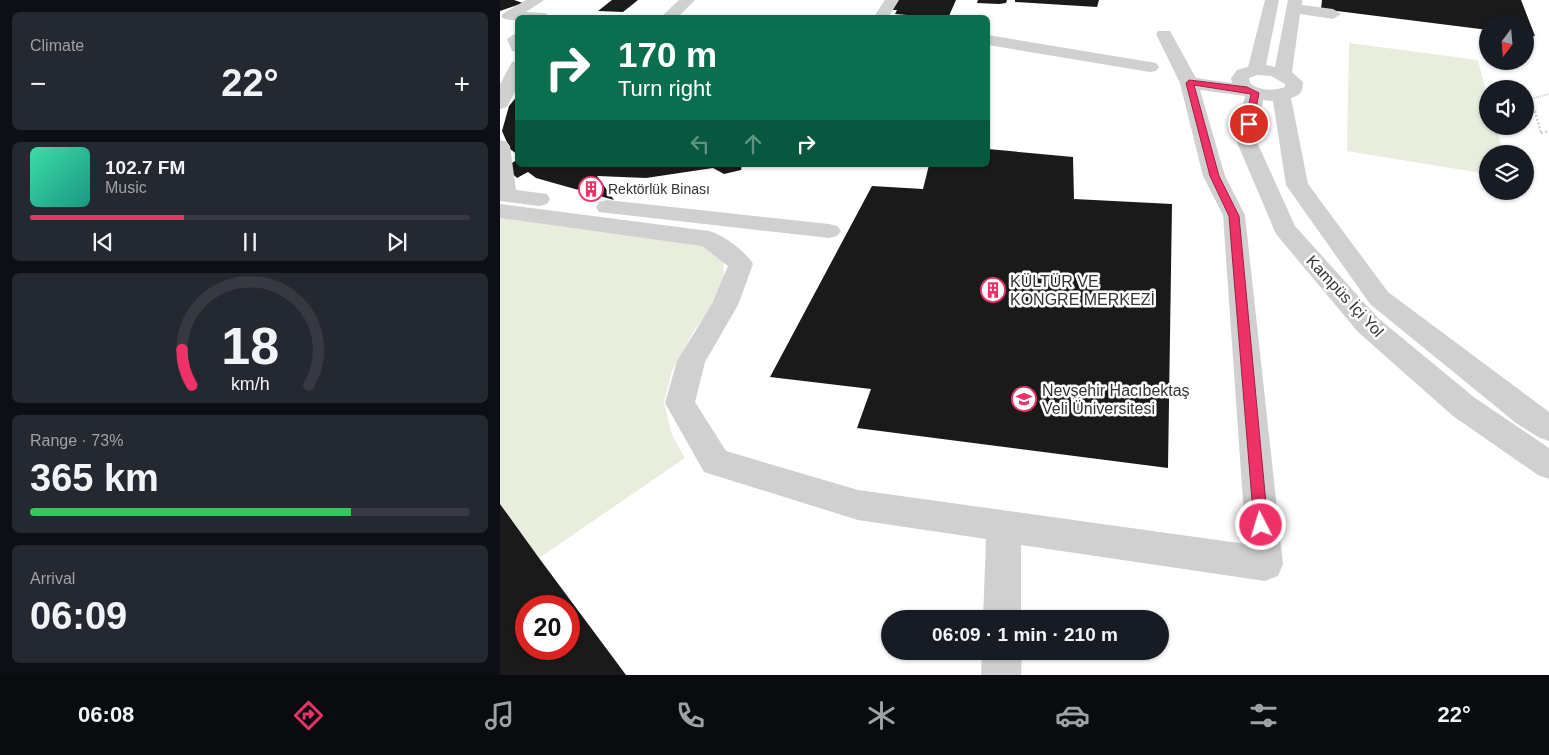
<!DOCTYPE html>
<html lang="en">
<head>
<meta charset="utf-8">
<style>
	:root { --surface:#171b24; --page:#242831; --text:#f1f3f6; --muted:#9ea1a6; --line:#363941; --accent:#ee3166 }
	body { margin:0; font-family:Arial,sans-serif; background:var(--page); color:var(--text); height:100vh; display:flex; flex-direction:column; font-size:19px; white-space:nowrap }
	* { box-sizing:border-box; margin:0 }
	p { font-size:16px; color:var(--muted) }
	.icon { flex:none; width:28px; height:28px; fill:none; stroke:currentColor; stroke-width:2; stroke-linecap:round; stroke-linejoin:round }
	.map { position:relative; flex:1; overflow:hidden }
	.details { display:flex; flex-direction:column; gap:12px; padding:12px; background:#0d0f14; width:500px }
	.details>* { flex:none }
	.top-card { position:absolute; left:15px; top:15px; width:475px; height:152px; border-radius:8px; box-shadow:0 1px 4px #0004; background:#0b6e4f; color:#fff; overflow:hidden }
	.needle { width:32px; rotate:196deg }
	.buttons { position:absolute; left:979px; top:15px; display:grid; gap:10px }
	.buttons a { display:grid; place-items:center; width:55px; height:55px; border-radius:50%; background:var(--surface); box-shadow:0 1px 4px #0004; font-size:25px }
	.speed { position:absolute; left:15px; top:595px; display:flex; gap:10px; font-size:25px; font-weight:700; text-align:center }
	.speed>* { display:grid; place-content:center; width:65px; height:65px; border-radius:50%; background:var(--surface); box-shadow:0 1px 4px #0004; line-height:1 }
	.speed .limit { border:8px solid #d22; background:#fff; color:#111 }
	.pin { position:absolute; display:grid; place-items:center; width:42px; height:42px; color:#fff; margin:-21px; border:2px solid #fff; border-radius:50%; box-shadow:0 1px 5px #0007 }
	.me { position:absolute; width:55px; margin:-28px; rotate:355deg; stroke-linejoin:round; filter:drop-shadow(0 0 4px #0008) }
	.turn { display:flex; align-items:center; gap:18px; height:105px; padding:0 20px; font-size:22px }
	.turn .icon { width:65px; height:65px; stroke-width:2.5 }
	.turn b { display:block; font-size:35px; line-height:42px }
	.lanes { display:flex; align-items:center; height:48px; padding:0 20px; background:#0003; justify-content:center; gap:25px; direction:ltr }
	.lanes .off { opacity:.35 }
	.big { font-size:38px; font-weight:700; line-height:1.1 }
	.details .widget { flex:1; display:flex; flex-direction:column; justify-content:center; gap:8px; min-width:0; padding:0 18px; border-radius:8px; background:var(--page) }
	.details .dial { align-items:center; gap:0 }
	.dial svg { height:130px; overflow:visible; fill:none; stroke:var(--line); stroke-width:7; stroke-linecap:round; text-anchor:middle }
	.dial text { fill:var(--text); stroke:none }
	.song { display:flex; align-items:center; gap:15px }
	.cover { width:60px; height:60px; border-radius:8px; background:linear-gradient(135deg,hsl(160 70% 55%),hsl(170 70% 35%)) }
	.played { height:5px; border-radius:2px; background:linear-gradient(90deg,var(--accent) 35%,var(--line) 35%) }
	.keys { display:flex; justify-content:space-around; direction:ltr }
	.heat { display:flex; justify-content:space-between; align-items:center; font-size:28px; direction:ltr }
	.charge { height:8px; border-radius:4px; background:linear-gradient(90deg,#34c759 73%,var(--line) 0) }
	.trip { position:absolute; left:381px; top:610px; width:288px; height:50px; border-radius:25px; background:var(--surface); box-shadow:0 1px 4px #0004; font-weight:700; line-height:50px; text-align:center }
	.tab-bar { display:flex; height:80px; justify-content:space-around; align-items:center; background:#090b0e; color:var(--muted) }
	.tab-bar .icon { width:35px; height:35px }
	.tab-bar .on { color:var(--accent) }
	.tab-bar b { font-size:22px; color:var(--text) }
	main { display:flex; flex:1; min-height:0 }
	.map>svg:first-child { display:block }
	.green { fill:#e9edde }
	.building { fill:#1a1a1a; fill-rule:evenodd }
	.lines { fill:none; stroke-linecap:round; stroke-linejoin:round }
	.path-far1 { stroke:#d0d0d0; stroke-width:2; stroke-dasharray:1 1; stroke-linecap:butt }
	.path { stroke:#d0d0d0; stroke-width:2.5; stroke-dasharray:2 2; stroke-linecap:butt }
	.minor { fill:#d0d0d0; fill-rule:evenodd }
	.route { fill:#ee3166; stroke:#9b2042 }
	.labels { text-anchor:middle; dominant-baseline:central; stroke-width:5; stroke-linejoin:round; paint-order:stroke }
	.far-poi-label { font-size:14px; fill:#333; stroke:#fff; text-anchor:start }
	.poi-label { font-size:16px; fill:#333; stroke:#fff; text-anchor:start }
	.street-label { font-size:16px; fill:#333; stroke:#fff }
</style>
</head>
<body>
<main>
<section class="details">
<div class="widget"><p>Climate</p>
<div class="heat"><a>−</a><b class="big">22°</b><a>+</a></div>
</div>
<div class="widget">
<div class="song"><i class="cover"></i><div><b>102.7 FM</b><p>Music</p></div></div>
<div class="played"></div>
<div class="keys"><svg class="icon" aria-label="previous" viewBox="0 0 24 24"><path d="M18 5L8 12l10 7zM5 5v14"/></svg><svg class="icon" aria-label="pause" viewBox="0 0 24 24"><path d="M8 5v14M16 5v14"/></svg><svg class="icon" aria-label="next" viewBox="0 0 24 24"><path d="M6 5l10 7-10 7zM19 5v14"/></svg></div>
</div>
<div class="widget dial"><svg viewBox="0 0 100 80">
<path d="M14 69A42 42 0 1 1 86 69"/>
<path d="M14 69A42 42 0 0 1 8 47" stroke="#ee3166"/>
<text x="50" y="56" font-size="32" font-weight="700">18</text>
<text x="50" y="72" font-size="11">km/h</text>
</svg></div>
<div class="widget"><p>Range · 73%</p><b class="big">365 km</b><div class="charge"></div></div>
<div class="widget"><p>Arrival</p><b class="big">06:09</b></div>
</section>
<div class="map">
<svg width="1049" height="675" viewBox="0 0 1049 675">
	<rect width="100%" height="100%" fill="#fff"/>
	<!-- green -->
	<path class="green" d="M 849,43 L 978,60 L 987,95 L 988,126 L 996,126 L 1003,154 L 988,154 L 987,174 L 847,151 Z
		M 0,218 L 199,242 L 223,262 L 225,281 L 216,302 L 195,329 L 172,371 L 164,402 L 172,435 L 185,458 L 39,558 L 0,504 Z"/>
	<!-- building -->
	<path class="building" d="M 0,0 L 14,0 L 23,3 L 0,11 Z
		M 112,0 L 138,0 L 123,12 L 98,11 Z
		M 397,0 L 456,0 L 449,16 L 433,18 L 405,18 L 407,15 L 395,14 L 397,10 L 390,10 Z
		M 478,0 L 507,0 L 506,3 L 499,4 L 477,3 Z
		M 515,0 L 599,0 L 597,7 L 515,2 Z
		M 822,0 L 1021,0 L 1035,36 L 1025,35 L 1025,24 L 988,24 L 988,30 L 821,9 Z
		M 18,95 L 18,155 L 10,149 L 2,131 L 9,106 Z
		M 488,149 L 573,157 L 574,199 L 672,204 L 668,468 L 357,428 L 371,389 L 270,377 L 372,186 L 423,189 L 429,165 L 488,165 Z
		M 18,159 L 18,165 L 242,165 L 241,170 L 224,174 L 213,168 L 146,178 L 97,176 L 114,200 L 36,178 L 28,172 L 17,178 L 6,167 Z
		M 0,504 L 39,558 L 126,675 L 0,675 ZM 26,606 L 69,606 L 69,649 L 26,649 Z"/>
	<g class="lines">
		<!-- path-far1 -->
		<path class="path-far1" d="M 1035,113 L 1031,99 L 1049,94"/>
		<!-- path -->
		<path class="path" d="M 1035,111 L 1041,133
			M 1041,133 L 1049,131"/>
		<!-- minor -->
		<path class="minor" d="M 26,0 L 44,0 L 26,12 L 45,13 L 52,18 L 18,18 L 18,21 L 4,19 L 1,16 L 4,13 Z
			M 179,0 L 195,0 L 177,18 L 160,18 Z
			M 385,0 L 399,0 L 388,18 L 373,18 Z
			M 765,0 L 779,0 L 766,65 L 775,67 L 788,0 L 802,0 L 802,5 L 833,9 L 841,14 L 833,19 L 800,14 L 792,72 L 803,82 C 803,92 800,95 791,98 L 808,184 L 888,292 L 1049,412 L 1049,441 L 1038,437 L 1016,423 L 870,304 L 786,185 L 773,101 L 763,100 L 756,140 L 795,226 L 878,318 L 975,398 L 1049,448 L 1049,479 L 1038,475 L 953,416 L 858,332 L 776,234 L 736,140 L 745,96 L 700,90 L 725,176 L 745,215 L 783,564 L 778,576 L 765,581 L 521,545 L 521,619 L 483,619 L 486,539 L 358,520 L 204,472 L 165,403 L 177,361 L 212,304 L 228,266 L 202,246 L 0,218 L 0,204 L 209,231 C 224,235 245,251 253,264 L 238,305 L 205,362 L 195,402 L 226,451 L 358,490 L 746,544 L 723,215 L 703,176 L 680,83 L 656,34 L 658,31 L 670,31 L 696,78 L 732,83 L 731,78 L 737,70 L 748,67 ZM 757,75 L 771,76 L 785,84 L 785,87 C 774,91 759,91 750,83 L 749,78 Z
			M 18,32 L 18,52 L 12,51 L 7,39 Z
			M 488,35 L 656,63 L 659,67 L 656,71 L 650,72 L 488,45 Z
			M 18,61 L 18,86 L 7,107 L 0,109 L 0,84 L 12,62 Z
			M 0,140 L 7,142 L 10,146 L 16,190 L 47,194 L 50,199 L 47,204 L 39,206 L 0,201 Z
			M 107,200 L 329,224 L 337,226 L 341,231 L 337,236 L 329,238 L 99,212 L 96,207 L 99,202 Z
			M 482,651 L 522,651 L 521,675 L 481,675 Z"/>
	</g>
	<!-- route -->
	<path class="route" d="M 689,80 L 747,87 L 759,93 L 753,124 L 749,126 L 745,124 L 751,94 L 694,85 L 719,176 L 739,216 L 768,525 L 766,530 L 761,532 L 756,530 L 754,525 L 729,216 L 710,176 L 686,83 Z"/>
	<!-- icons -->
	<defs>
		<symbol id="building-ring" viewBox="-11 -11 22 22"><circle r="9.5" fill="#fff" stroke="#ee3166" stroke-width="1.5"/><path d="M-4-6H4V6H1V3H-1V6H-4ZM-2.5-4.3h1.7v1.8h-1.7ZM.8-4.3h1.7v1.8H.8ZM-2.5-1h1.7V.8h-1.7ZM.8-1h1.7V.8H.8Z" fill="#ee3166"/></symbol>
		<symbol id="university-ring" viewBox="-11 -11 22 22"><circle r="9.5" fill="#fff" stroke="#ee3166" stroke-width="1.5"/><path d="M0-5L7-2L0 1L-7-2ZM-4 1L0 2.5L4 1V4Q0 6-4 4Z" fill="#ee3166"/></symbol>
	</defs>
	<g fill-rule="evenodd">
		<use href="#building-ring" x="77" y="175" width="28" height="28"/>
		<use href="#building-ring" x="479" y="276" width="28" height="28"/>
		<use href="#university-ring" x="510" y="385" width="28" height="28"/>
	</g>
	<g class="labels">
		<!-- far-poi labels -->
		<g class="far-poi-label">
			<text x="108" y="189">Rektörlük Binası</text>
		</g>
		<!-- poi labels -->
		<g class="poi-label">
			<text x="510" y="281">KÜLTÜR VE<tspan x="510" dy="18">KONGRE MERKEZİ</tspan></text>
			<text x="542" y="390">Nevşehir Hacıbektaş<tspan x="542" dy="18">Veli Üniversitesi</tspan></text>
		</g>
		<!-- street labels -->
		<g class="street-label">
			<text transform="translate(845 296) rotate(47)">Kampüs İçi Yol</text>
		</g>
	</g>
</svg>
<div class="buttons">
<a><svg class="needle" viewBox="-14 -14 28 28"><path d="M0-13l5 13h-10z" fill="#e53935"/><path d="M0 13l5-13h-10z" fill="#9ea1a6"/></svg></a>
<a><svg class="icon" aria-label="sound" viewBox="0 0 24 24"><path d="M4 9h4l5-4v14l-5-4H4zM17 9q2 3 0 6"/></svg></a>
<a><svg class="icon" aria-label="layers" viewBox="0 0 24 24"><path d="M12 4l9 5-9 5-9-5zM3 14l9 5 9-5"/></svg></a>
</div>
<div class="speed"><div class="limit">20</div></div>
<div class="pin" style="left:749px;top:124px;background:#d93025"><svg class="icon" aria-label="arrive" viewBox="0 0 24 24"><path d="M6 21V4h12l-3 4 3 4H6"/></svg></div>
<svg class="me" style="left:761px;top:525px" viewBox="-20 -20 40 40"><circle r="17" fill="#ee3166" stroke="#fff" stroke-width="3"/><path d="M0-11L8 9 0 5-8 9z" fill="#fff"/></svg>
<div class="trip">06:09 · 1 min · 210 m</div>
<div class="top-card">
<div class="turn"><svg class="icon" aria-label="right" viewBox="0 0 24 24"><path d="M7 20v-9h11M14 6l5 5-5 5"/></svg><div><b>170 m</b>Turn right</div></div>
<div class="lanes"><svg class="icon off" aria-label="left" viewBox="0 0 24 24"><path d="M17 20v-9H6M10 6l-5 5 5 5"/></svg><svg class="icon off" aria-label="ahead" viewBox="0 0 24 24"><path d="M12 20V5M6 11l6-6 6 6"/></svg><svg class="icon" aria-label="right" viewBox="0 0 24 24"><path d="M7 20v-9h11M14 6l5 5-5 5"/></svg></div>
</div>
</div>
</main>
<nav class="tab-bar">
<b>06:08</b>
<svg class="icon on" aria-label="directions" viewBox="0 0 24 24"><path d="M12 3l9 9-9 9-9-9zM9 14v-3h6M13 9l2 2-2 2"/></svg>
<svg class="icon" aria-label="music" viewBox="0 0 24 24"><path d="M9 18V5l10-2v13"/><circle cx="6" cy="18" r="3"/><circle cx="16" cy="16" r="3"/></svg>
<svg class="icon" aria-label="phone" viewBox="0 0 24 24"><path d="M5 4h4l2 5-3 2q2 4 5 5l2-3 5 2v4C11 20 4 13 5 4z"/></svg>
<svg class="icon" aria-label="climate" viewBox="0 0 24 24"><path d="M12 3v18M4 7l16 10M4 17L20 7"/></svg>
<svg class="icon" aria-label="car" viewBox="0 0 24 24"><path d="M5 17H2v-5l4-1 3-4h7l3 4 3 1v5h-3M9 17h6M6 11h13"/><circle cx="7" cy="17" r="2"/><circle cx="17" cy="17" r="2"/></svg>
<svg class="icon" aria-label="filters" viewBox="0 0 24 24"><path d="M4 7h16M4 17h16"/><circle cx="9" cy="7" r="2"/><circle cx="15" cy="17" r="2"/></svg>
<b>22°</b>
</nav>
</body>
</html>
